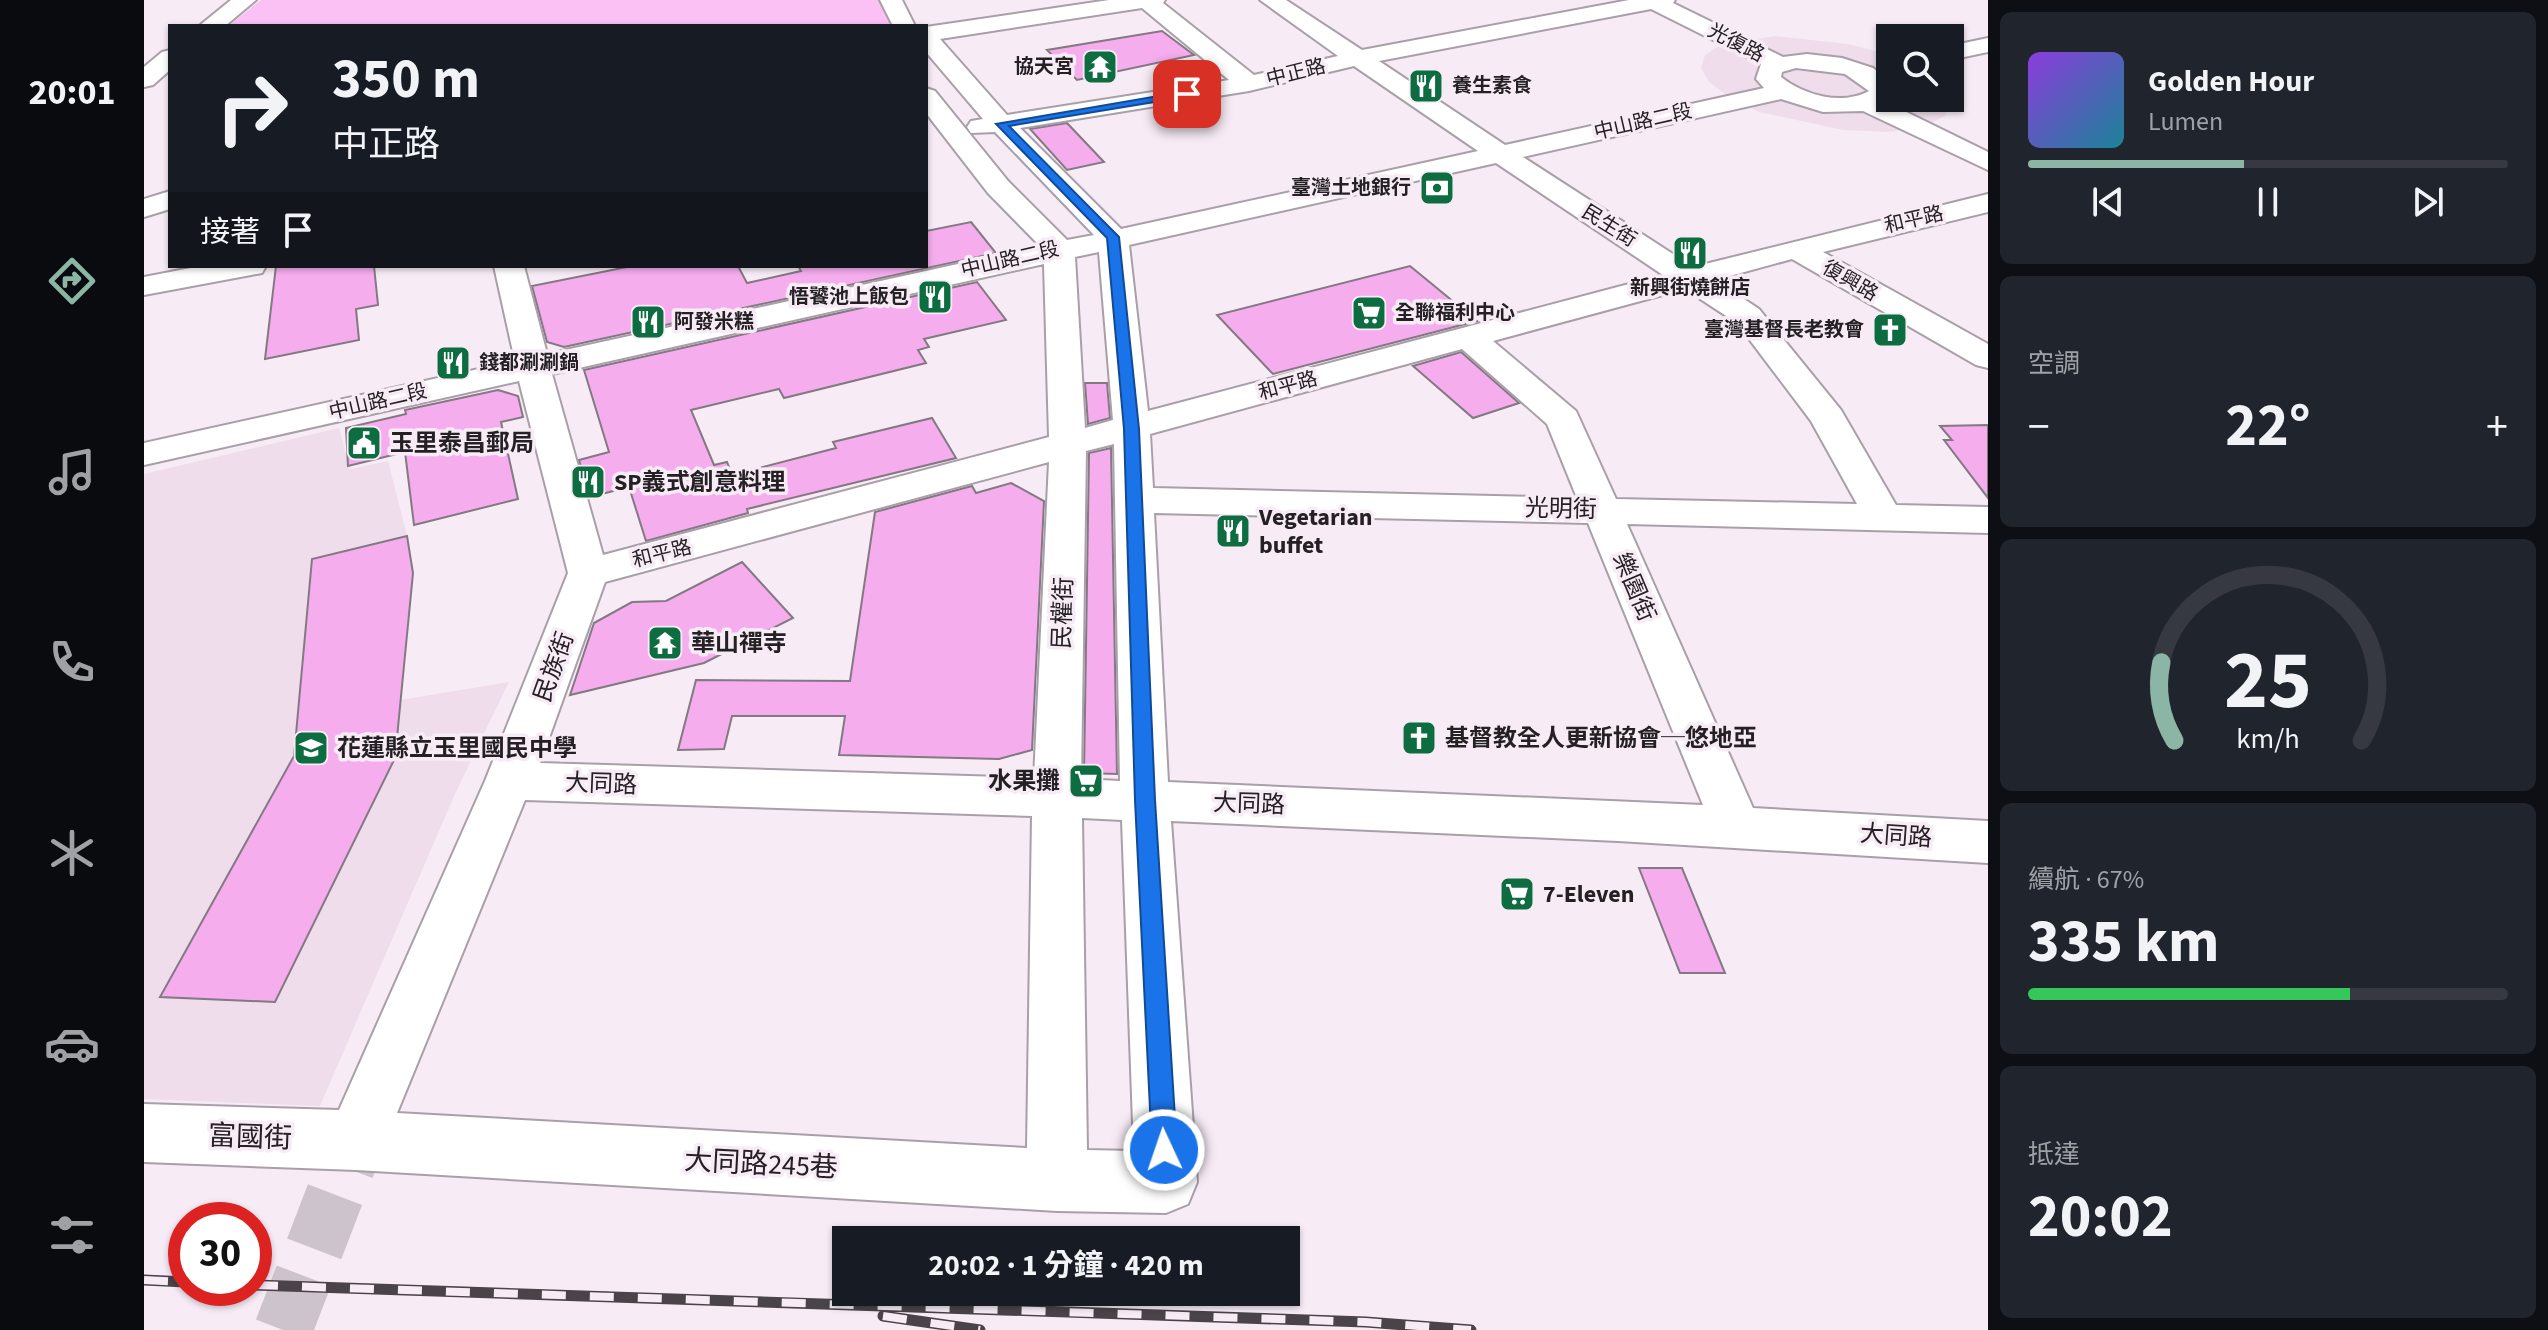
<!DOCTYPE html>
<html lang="zh-TW">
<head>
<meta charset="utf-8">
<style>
	:root { --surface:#171b24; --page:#20242c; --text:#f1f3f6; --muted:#9ea1a6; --line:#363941; --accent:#8bb6a5 }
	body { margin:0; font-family:"Source Sans 3","Noto Sans TC",sans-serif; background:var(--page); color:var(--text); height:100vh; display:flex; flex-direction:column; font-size:30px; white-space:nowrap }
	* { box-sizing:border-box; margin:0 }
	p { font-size:26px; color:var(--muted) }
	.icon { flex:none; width:44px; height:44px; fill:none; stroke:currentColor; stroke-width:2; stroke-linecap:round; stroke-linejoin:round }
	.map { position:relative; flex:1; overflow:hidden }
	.sheet { display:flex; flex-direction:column; gap:12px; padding:12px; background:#0d0f14; width:560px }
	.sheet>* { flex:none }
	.banner { position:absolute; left:24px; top:24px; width:760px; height:244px; border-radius:0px; box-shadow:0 2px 6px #0004; background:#171b24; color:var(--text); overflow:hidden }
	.controls { position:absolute; left:1732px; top:24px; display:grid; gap:16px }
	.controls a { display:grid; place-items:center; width:88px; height:88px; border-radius:0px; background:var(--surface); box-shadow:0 2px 6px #0004; font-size:40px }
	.speed { position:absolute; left:24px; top:1202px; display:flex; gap:16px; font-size:40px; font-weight:700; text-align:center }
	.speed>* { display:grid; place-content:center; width:104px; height:104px; border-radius:50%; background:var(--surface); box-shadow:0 2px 6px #0004; line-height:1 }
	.speed .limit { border:12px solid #d22; background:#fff; color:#111 }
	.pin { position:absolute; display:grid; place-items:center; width:68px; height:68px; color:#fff; margin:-34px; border-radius:16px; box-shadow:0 4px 12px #0006 }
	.me { position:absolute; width:88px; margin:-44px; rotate:357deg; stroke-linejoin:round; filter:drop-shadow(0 0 6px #0008) }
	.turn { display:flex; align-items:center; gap:28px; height:168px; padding:0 32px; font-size:36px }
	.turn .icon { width:104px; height:104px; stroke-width:2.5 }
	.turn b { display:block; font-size:56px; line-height:68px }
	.then { display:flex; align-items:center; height:76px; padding:0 32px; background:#0003; gap:16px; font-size:30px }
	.big { font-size:60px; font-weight:700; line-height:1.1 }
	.sheet .widget { flex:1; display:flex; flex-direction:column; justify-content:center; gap:12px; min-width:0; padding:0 28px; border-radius:12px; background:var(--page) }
	.sheet .dial { align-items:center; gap:0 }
	.dial svg { height:208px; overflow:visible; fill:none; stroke:var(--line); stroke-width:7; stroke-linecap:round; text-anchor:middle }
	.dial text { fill:var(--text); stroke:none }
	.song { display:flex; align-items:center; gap:24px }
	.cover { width:96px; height:96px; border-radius:12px; background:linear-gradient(135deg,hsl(270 70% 55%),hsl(190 70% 35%)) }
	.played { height:8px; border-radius:4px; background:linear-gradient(90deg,var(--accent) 45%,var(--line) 45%) }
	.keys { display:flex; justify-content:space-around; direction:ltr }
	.heat { display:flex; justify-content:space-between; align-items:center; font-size:44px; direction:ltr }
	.charge { height:12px; border-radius:6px; background:linear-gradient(90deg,#34c759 67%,var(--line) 0) }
	.trip { position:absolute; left:688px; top:1226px; width:468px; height:80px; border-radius:0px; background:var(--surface); box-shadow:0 2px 6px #0004; font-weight:700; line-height:80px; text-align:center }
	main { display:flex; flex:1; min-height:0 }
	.tabs { display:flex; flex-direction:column; width:144px; justify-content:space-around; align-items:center; background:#090b0e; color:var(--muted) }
	.tabs .icon { width:56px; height:56px }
	.tabs .selected { color:var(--accent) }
	.tabs b { font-size:36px; color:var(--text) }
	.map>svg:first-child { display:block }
	.built { fill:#efddec }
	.green { fill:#fbc1f5 }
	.building { fill:#f5aded; stroke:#837982; stroke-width:2 }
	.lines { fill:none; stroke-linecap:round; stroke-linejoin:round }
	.minor-tunnel { stroke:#cdc3cc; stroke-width:58; stroke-dasharray:58 29; stroke-linecap:butt }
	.minor-casing { stroke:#a99fa8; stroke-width:4 }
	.minor { fill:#fff; fill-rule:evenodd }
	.rail-casing { stroke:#4a444a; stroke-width:11 }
	.rail { stroke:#f7ecf6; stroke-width:8; stroke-dasharray:24; stroke-linecap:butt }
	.route { fill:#1a73e8; stroke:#114b97; stroke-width:2 }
	.labels { text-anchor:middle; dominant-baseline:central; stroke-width:7; stroke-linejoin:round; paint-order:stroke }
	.far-street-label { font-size:20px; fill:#242024; stroke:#f7ecf6 }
	.far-poi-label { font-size:20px; font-weight:bold; fill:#242024; stroke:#f7ecf6; text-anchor:end }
	.poi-label { font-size:24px; font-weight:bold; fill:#242024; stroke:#f7ecf6; text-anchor:start }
	.street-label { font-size:24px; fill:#242024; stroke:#f7ecf6 }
	.near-street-label { font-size:28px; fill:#242024; stroke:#f7ecf6 }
</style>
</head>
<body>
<main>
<nav class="tabs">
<b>20:01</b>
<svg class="icon selected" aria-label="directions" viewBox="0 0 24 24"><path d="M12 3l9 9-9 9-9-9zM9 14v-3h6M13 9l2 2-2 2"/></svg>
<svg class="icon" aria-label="music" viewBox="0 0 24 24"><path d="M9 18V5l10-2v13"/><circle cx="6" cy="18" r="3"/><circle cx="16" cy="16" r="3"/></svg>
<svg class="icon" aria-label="phone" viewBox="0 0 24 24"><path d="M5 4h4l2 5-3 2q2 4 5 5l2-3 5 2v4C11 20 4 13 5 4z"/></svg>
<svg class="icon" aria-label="climate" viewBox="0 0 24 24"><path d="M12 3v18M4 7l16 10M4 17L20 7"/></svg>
<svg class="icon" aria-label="car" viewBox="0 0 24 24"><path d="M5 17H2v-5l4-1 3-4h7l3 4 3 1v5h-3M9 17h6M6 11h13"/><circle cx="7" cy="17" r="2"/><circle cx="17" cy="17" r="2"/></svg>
<svg class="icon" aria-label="filters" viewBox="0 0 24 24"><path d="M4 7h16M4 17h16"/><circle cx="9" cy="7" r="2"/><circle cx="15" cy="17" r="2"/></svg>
</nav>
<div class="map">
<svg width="1844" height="1330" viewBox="0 0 1844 1330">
	<rect width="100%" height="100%" fill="#f7ecf6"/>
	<!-- built -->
	<path class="built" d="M 1631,36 L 1704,44 L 1743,54 L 1746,56 L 1746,98 L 1806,97 L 1808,101 L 1801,116 L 1779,127 L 1743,132 L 1699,130 L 1615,112 L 1585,97 L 1565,82 L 1557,68 L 1561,55 L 1576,45 Z
		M 195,428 L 206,469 L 244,461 L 263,536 L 269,573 L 256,700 L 365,682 L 311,794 L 176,1106 L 0,1099 L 0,474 Z"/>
	<!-- green -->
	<path class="green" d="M 117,0 L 734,0 L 747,26 L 84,26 Z"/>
	<!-- building -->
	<path class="building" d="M 1018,31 L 1050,55 L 933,80 L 903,50 Z
		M 923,123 L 960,162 L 923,170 L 886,129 Z
		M 827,222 L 852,253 L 420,347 L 403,342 L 388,286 L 488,266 L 594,266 L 603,283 L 657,271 L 654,266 L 782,266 L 782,231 Z
		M 132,266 L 230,266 L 234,305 L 212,309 L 215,340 L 121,359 Z
		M 1266,266 L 1333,321 L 1129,374 L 1073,315 Z
		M 833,282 L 862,320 L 780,339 L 785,347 L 774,350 L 782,363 L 640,398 L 635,389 L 547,410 L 570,465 L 583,462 L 588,475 L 692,448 L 689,442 L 788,418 L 812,458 L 603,509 L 604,513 L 502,541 L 485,487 L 446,497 L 435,460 L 465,452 L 440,370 Z
		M 1317,352 L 1375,403 L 1329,418 L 1269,366 Z
		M 941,383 L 963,383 L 966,418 L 944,424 Z
		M 354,390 L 374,396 L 379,417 L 357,422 L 374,499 L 270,525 L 261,452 L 204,466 L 202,428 L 262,414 L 261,410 Z
		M 1844,425 L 1844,498 L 1800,440 L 1808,440 L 1796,426 Z
		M 967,448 L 973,774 L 940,773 L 945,453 Z
		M 867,483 L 900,501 L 888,750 L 855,759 L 695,755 L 701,716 L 588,716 L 580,749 L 534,750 L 552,680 L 706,681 L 731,512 L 828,486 L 832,493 Z
		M 263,536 L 269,573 L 251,758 L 131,1002 L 16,997 L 150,756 L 168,559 Z
		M 598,562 L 649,618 L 560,663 L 426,695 L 450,623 L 488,602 L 522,601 Z
		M 1495,868 L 1538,868 L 1581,973 L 1536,973 Z"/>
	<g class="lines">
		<!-- minor-tunnel -->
		<path class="minor-tunnel" d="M 139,1330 L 212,1140"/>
		<defs>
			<path id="minor" d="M 87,0 L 112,0 L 81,26 L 55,26 Z
				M 736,0 L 758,0 L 771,26 L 749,26 Z
				M 965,0 L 1021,0 L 1019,3 L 1110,75 L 1194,56 L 1116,0 L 1142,0 L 1218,50 L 1485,0 L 1531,0 L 1529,3 L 1639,57 L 1663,54 L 1698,58 L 1729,68 L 1746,82 L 1748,98 L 1742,102 L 1844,152 L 1844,170 L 1719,111 L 1679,112 L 1637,99 L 1379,157 L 1549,267 L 1844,194 L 1844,212 L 1679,252 L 1844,344 L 1844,368 L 1832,365 L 1648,259 L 1571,280 L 1615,309 L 1697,410 L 1752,505 L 1844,507 L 1844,533 L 1483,524 L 1609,808 L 1844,821 L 1844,863 L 1474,841 L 1027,821 L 1053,1182 L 1044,1204 L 1022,1213 L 913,1211 L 212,1170 L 0,1162 L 0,1104 L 195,1110 L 341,781 L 424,573 L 375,381 L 0,465 L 0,443 L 371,361 L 350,266 L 380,266 L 403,354 L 896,246 L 844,193 L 782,113 L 782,88 L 791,91 L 864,181 L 923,240 L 950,235 L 851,132 L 827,133 L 823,127 L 827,121 L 839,119 L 782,52 L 782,27 ZM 998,8 L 1085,80 L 863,115 L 796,39 ZM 1507,9 L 1617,64 L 1612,79 L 1620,88 L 1361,145 L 1235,61 ZM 1210,66 L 1334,151 L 977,229 L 876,128 L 1105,91 ZM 1652,68 L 1701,74 L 1725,91 C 1697,106 1660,95 1637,77 L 1638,72 ZM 1352,163 L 1519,275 L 1004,411 L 985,245 ZM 955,252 L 969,420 L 941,428 L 931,257 ZM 900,264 L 905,437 L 459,555 L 408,374 ZM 1541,289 L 1593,323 L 1667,421 L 1713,504 L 1472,499 L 1432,411 L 1349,341 ZM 1318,349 L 1403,424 L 1433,498 L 1009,488 L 1006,434 ZM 970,444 L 976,781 L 937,779 L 942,451 ZM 905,462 L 890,778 L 396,763 L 461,582 ZM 1010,513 L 1444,523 L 1559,805 L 1024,782 ZM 381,800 L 888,816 L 883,1148 L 253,1113 ZM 938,818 L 978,820 L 990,1151 L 943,1150 Z
				M 1844,38 L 1844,52 L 1806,60 L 1806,46 Z
				M 26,50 L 26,70 L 9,85 L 0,87 L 0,67 L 18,52 Z
				M 26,191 L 26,209 L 0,217 L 0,199 Z
				M 57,266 L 122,266 L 118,273 L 107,275 L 0,295 L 0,277 Z"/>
		</defs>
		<!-- minor casing -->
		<use href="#minor" class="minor-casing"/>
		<!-- minor -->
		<use href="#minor" class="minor"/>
		<defs>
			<path id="rail" d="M 0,1280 L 42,1282
				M 110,1285 L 1222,1322 L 1327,1330
				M 739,1316 L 836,1330"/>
		</defs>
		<!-- rail casing -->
		<use href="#rail" class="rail-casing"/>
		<!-- rail -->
		<use href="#rail" class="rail"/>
	</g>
	<!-- route -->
	<path class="route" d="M 1043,91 L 1047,96 L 865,126 L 975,237 L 995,429 L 1011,800 L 1033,1150 L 1029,1159 L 1020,1162 L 1012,1159 L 1008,1150 L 991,800 L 980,429 L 963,238 L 852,124 Z"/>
	<!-- icons -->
	<defs>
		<symbol id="temple-square" viewBox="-11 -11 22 22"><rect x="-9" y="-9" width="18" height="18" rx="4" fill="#0e6c41" stroke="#f7ecf6"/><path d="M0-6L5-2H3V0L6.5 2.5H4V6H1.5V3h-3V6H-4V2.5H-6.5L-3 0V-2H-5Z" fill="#fff"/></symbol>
		<symbol id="restaurant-square" viewBox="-11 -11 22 22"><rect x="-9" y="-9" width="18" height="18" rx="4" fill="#0e6c41" stroke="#f7ecf6"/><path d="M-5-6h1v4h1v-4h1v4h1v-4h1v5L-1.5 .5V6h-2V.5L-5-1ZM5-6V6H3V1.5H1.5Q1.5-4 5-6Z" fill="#fff"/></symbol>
		<symbol id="bank-square" viewBox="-11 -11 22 22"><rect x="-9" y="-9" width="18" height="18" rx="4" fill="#0e6c41" stroke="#f7ecf6"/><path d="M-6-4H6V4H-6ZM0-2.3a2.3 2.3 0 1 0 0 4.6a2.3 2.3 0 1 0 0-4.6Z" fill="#fff"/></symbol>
		<symbol id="supermarket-square" viewBox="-11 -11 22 22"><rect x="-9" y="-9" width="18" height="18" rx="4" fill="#0e6c41" stroke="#f7ecf6"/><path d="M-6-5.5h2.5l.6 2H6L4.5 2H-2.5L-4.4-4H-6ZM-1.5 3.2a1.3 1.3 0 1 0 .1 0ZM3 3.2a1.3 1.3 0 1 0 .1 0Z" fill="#fff"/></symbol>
		<symbol id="church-square" viewBox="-11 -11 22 22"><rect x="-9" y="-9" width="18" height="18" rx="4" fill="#0e6c41" stroke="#f7ecf6"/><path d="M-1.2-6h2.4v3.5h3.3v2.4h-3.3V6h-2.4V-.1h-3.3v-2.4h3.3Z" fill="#fff"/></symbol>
		<symbol id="civic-square" viewBox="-11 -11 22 22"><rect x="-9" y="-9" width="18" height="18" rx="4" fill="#0e6c41" stroke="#f7ecf6"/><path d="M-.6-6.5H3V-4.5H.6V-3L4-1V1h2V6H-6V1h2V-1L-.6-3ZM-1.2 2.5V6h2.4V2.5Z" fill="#fff"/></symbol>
		<symbol id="school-square" viewBox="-11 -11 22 22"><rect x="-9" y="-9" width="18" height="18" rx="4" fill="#0e6c41" stroke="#f7ecf6"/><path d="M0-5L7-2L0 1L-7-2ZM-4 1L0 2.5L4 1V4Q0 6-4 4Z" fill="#fff"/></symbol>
	</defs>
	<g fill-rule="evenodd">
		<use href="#temple-square" x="936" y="47" width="40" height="40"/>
		<use href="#restaurant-square" x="1262" y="66" width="40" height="40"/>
		<use href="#bank-square" x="1273" y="168" width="40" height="40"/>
		<use href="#restaurant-square" x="1526" y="233" width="40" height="40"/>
		<use href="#restaurant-square" x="771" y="277" width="40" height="40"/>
		<use href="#supermarket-square" x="1205" y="293" width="40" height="40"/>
		<use href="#restaurant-square" x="484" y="302" width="40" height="40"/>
		<use href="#church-square" x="1726" y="310" width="40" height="40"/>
		<use href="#restaurant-square" x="289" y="343" width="40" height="40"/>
		<use href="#civic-square" x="200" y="423" width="40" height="40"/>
		<use href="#restaurant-square" x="424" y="462" width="40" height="40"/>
		<use href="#restaurant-square" x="1069" y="511" width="40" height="40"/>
		<use href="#temple-square" x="501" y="623" width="40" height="40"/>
		<use href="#church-square" x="1255" y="718" width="40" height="40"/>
		<use href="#school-square" x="147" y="728" width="40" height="40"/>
		<use href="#supermarket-square" x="922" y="761" width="40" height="40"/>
		<use href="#supermarket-square" x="1353" y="874" width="40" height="40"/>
	</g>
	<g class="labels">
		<!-- far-street labels -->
		<g class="far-street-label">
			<text transform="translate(1592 43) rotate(27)">光復路</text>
			<text transform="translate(1152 73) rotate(-14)">中正路</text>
			<text transform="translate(1499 122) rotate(-13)">中山路二段</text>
			<text transform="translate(1770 220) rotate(-13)">和平路</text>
			<text transform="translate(1465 226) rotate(32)">民生街</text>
			<text transform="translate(866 260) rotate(-13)">中山路二段</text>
			<text transform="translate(1706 281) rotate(30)">復興路</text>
			<text transform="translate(1144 386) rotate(-15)">和平路</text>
			<text transform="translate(234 402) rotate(-13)">中山路二段</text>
			<text transform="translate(518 554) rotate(-14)">和平路</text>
		</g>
		<!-- far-poi labels -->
		<g class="far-poi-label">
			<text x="930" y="67">協天宮</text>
			<text x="1308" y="86" text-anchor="start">養生素食</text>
			<text x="1267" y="188">臺灣土地銀行</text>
			<text x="1546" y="288" text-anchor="middle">新興街燒餅店</text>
			<text x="765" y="297">悟饕池上飯包</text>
			<text x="1251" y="313" text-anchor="start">全聯福利中心</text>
			<text x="530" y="322" text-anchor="start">阿發米糕</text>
			<text x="1720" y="330">臺灣基督長老教會</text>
			<text x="335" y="363" text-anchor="start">錢都涮涮鍋</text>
		</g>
		<!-- poi labels -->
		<g class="poi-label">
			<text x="246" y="443">玉里泰昌郵局</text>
			<text x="470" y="482">SP義式創意料理</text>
			<text x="1115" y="517">Vegetarian<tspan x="1115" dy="28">buffet</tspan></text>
			<text x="547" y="643">華山禪寺</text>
			<text x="1301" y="738">基督教全人更新協會─悠地亞</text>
			<text x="193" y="748">花蓮縣立玉里國民中學</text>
			<text x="916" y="781" text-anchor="end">水果攤</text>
			<text x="1399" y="894">7-Eleven</text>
		</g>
		<!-- street labels -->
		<g class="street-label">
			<text transform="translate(1417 509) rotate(1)">光明街</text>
			<text transform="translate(1490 587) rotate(67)">樂園街</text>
			<text transform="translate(919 613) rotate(-88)">民權街</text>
			<text transform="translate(410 667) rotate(-70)">民族街</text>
			<text transform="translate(457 784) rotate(2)">大同路</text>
			<text transform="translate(1105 804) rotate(2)">大同路</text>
			<text transform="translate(1752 836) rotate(4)">大同路</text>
		</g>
		<!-- near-street labels -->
		<g class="near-street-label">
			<text transform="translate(106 1137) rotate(2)">富國街</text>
			<text transform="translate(617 1164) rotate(3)">大同路245巷</text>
		</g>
	</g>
</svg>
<div class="controls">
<a><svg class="icon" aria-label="search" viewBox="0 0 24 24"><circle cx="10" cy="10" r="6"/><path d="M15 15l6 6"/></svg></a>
</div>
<div class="speed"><div class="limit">30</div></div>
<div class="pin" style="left:1043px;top:94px;background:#d93025"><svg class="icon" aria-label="arrive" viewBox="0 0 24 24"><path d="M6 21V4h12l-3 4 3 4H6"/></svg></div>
<svg class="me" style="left:1020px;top:1150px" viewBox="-20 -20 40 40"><circle r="17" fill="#1a73e8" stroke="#fff" stroke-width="3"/><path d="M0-11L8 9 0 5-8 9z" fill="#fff"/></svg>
<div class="trip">20:02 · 1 分鐘 · 420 m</div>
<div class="banner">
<div class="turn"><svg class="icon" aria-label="right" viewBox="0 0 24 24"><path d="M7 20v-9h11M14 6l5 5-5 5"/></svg><div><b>350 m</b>中正路</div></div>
<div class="then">接著<svg class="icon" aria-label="arrive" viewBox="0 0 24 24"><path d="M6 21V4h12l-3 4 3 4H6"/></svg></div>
</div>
</div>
<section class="sheet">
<div class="widget">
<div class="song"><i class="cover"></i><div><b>Golden Hour</b><p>Lumen</p></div></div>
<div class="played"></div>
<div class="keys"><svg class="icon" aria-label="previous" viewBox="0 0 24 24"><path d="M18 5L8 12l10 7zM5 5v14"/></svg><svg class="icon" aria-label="pause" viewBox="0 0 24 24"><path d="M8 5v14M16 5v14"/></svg><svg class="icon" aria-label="next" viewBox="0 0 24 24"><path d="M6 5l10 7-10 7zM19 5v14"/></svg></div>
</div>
<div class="widget"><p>空調</p>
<div class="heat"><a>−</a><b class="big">22°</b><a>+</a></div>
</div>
<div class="widget dial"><svg viewBox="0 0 100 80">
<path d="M14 69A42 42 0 1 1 86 69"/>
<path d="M14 69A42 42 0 0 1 9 39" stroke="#8bb6a5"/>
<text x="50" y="56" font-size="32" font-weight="700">25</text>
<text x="50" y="72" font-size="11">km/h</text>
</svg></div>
<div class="widget"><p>續航 · 67%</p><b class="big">335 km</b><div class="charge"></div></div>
<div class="widget"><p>抵達</p><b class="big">20:02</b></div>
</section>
</main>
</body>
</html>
